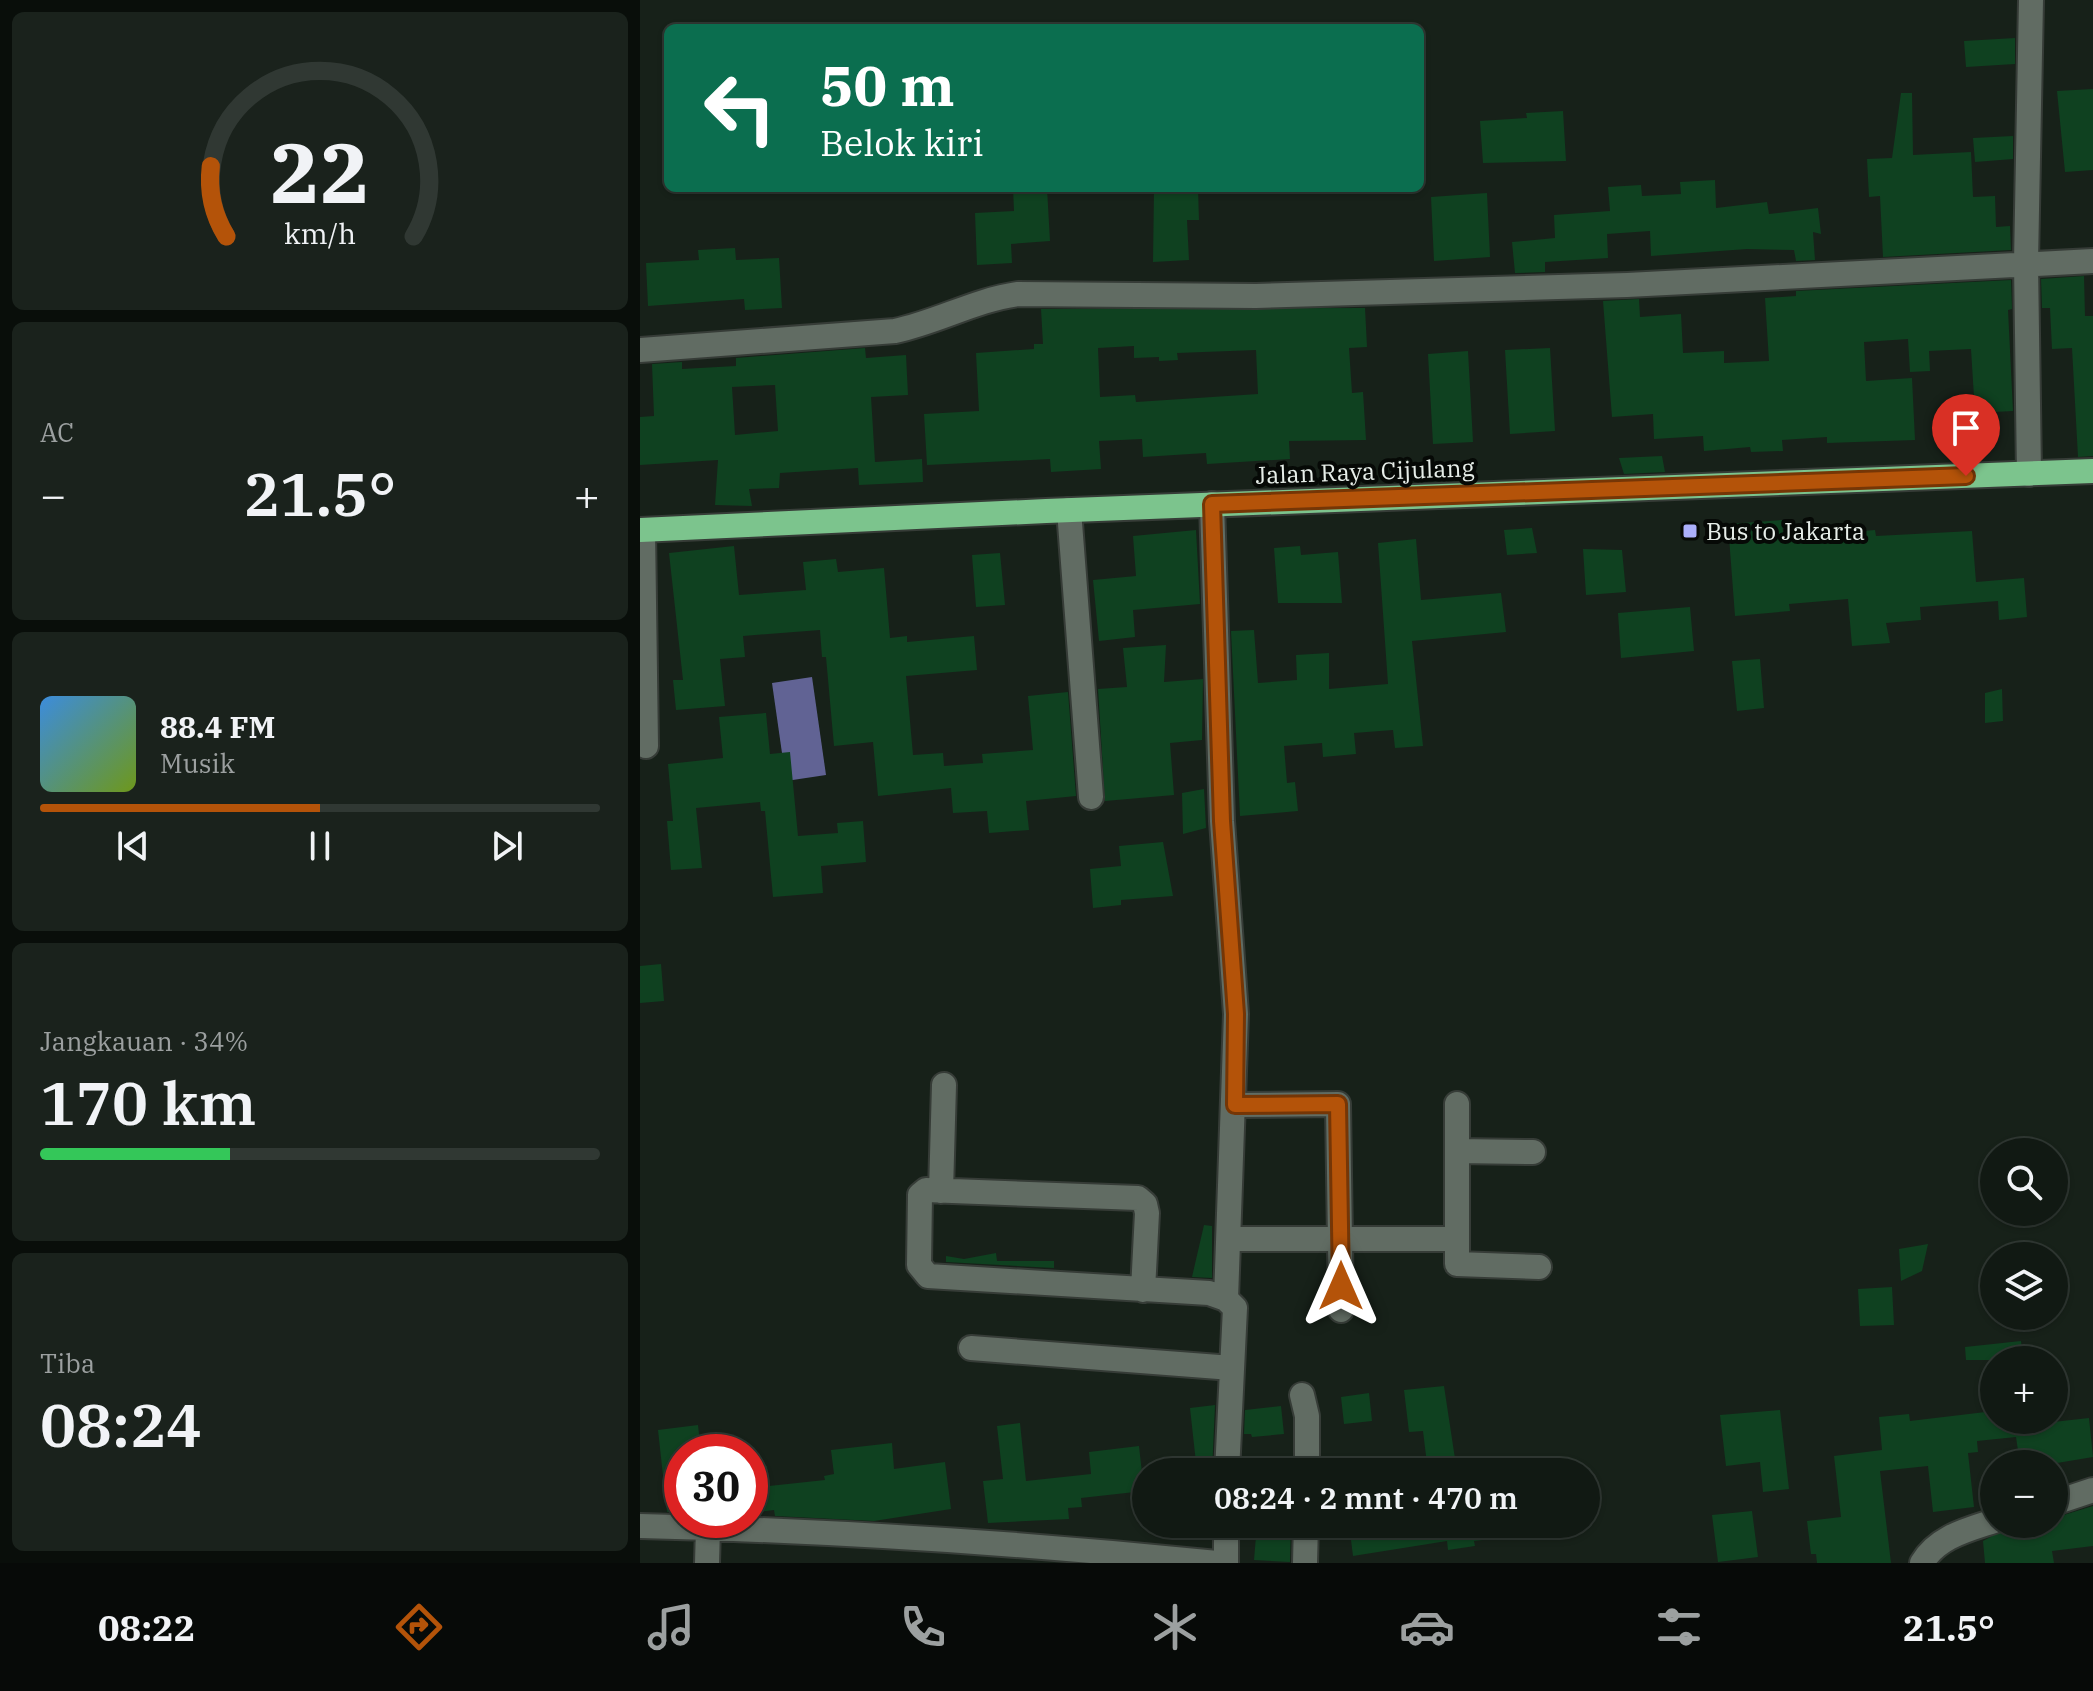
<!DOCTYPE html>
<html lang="id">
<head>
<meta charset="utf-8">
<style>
	:root { --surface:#111913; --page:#1a221c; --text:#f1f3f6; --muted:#9ca0a0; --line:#303833; --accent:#b45309 }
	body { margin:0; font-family:"IBM Plex Serif",serif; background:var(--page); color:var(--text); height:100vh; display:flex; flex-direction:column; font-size:30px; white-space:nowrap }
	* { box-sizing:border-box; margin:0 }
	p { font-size:26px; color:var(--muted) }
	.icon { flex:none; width:44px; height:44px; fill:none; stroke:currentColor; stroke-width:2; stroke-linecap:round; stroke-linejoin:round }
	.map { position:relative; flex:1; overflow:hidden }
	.side { display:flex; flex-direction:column; gap:12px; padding:12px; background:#090e0a; width:640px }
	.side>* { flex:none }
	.top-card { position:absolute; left:24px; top:24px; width:760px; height:168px; border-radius:12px; box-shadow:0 2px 6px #0004,0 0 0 2px var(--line); background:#0b6e4f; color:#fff; overflow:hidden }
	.fabs { position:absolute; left:1340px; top:1138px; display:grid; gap:16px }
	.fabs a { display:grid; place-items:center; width:88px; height:88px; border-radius:50%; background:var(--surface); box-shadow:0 2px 6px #0004,0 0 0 2px var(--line); font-size:40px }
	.speed { position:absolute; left:24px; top:1434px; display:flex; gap:16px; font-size:40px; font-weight:700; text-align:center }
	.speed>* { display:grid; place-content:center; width:104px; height:104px; border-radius:50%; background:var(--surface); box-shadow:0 2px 6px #0004,0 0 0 2px var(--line); line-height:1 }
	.speed .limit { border:12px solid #d22; background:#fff; color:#111 }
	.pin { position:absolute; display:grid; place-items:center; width:68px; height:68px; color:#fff; margin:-82px -34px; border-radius:50% 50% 50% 0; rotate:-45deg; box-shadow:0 0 8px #0007 }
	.pin .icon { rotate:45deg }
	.me { position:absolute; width:88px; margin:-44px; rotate:0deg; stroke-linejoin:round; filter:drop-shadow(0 0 6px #0008) }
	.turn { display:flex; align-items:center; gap:28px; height:168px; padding:0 24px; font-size:36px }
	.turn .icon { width:104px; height:104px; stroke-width:2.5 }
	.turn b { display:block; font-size:56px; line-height:68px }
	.big { font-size:60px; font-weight:600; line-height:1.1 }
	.side .tile { flex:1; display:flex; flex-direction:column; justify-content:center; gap:12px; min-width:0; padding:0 28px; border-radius:12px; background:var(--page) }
	.side .dial { align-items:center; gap:0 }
	.dial svg { height:208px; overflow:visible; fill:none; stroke:var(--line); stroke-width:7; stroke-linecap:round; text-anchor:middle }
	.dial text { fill:var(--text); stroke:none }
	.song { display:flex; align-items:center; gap:24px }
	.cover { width:96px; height:96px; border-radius:12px; background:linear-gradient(135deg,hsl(210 70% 55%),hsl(80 70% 35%)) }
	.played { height:8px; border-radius:4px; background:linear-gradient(90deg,var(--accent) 50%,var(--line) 50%) }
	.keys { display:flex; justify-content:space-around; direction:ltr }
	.heat { display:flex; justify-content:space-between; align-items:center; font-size:44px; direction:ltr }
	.charge { height:12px; border-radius:6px; background:linear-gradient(90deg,#34c759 34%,var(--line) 0) }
	.trip { position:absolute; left:492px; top:1458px; width:468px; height:80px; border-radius:40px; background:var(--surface); box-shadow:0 2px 6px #0004,0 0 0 2px var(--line); font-weight:600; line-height:80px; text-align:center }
	.tab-bar { display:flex; height:128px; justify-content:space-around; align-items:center; background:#070a08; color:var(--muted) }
	.tab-bar .icon { width:56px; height:56px }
	.tab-bar .active { color:var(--accent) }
	.tab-bar b { font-size:36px; color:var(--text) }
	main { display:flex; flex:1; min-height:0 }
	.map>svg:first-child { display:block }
	.water { fill:#616394 }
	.building { fill:#0f4120; fill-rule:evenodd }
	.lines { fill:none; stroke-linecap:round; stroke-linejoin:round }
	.minor-casing { stroke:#363c37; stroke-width:28 }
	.highway-casing { stroke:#363c37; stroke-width:28 }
	.minor { stroke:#616c63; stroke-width:24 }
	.highway { stroke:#7cc48d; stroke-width:24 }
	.route-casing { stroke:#753606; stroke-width:20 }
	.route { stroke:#b45309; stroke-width:14 }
	.poi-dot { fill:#abaffb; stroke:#060906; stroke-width:3 }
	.labels { text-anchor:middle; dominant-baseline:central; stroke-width:8; stroke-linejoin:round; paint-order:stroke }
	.street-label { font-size:24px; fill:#e7eee9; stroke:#060906 }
	.poi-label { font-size:24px; fill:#e7eee9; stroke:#060906; text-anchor:start }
</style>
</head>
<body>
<main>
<section class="side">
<div class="tile dial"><svg viewBox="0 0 100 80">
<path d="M14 69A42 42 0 1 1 86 69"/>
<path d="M14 69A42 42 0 0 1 8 42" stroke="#b45309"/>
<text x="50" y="56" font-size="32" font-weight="700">22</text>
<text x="50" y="72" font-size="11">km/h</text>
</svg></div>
<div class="tile"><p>AC</p>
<div class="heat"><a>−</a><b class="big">21.5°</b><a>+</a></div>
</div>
<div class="tile">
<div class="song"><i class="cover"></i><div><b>88.4 FM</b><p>Musik</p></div></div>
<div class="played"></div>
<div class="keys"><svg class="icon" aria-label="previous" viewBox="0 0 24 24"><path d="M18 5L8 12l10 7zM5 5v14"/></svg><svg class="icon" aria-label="pause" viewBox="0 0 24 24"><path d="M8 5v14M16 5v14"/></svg><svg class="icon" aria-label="next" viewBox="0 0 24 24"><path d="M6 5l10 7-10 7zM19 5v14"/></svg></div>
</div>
<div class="tile"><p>Jangkauan · 34%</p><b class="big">170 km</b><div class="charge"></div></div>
<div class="tile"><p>Tiba</p><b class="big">08:24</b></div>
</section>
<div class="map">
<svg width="1453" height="1563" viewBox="0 0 1453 1563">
	<rect width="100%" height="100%" fill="#172119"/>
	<!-- water -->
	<path class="water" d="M 172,677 L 186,775 L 146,781 L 132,683 Z"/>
	<!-- building -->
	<path class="building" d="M 1375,38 L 1375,64 L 1326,67 L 1324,41 Z
		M 1453,89 L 1453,170 L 1425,172 L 1417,91 Z
		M 1261,93 L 1272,93 L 1273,155 L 1331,152 L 1333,197 L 1355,196 L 1356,227 L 1370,226 L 1371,250 L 1243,257 L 1240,196 L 1229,197 L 1227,159 L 1252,158 Z
		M 923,111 L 926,161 L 843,163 L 840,121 L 887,118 L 886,113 Z
		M 1373,136 L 1373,159 L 1335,162 L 1333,138 Z
		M 1075,180 L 1076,208 L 1127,202 L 1129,214 L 1178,208 L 1181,234 L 1173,232 L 1175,260 L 1156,261 L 1154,250 L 1107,249 L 1011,256 L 1010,231 L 967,234 L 968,258 L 905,262 L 905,272 L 875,273 L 872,242 L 915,238 L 914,215 L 970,211 L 968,187 L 1001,185 L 1002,196 L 1041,194 L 1040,182 Z
		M 373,188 L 407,188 L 410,241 L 371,244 L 372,263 L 337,265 L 335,213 L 374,211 Z
		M 558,188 L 559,220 L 547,220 L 549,260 L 513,262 L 514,190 Z
		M 847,193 L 850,257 L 794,261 L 791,197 Z
		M 95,248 L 96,260 L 139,258 L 142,308 L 105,310 L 104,299 L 8,306 L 6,263 L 59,260 L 58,250 Z
		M 1444,276 L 1445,316 L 1453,316 L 1453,456 L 1438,457 L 1432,348 L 1412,349 L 1410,308 L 1402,308 L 1401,279 Z
		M 1371,280 L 1372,309 L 1368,310 L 1373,411 L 1335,413 L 1331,349 L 1289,351 L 1290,371 L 1270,372 L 1268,339 L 1224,342 L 1226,381 L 1272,378 L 1275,440 L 1187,443 L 1187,437 L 1142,440 L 1143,451 L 1111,452 L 1110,447 L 1064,451 L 1063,436 L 1014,439 L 1013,414 L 972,417 L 963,301 L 999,299 L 1000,317 L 1041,314 L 1043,353 L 1084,351 L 1084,363 L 1129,361 L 1125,298 L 1156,296 L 1156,291 Z
		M 725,308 L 727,347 L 709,348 L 712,393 L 723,392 L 726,440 L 649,441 L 650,459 L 567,464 L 566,453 L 503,457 L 502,439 L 459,441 L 461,469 L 411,472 L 410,459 L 287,465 L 284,414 L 339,411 L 336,353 L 394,349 L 394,344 L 403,344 L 401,309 ZM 494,346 L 494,358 L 519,357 L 519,361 L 538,360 L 537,353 L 616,350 L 618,394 L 496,402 L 495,395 L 460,397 L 458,348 Z
		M 225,348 L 226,358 L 266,355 L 268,395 L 231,397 L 235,462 L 282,459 L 283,482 L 219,485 L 218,468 L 140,473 L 139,488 L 109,489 L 112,506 L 75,505 L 78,460 L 0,465 L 0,417 L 14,416 L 12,364 L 42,362 L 42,369 L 96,366 L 96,358 ZM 135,385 L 138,431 L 95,435 L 92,387 Z
		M 910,348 L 915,431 L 870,434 L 865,350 Z
		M 828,351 L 833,442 L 793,444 L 788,354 Z
		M 1022,456 L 1025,472 L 984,474 L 979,458 Z
		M 1142,520 L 1143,533 L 1199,528 L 1199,533 L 1235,530 L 1236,536 L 1332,531 L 1336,582 L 1384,578 L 1387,617 L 1359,620 L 1358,601 L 1280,607 L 1281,620 L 1246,623 L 1250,643 L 1212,646 L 1208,599 L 1149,604 L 1150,611 L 1095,616 L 1088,524 Z
		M 892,528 L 897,553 L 867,555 L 864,530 Z
		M 556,530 L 560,604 L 493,610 L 495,637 L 459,641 L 453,580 L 496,576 L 493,536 Z
		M 776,539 L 781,600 L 861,593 L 866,632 L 772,641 L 783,746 L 755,748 L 753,730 L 714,733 L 716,754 L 683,757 L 682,743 L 644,746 L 647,783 L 655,782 L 658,811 L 600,816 L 591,631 L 614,630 L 618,683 L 657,680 L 656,655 L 689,653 L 689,689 L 748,684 L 738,543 Z
		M 94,546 L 99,595 L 166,590 L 163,562 L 196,559 L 198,572 L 244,568 L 250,638 L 267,636 L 267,642 L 334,636 L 337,670 L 266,676 L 273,755 L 303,753 L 304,766 L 343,763 L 342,754 L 393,750 L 388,696 L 428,692 L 436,796 L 386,801 L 389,830 L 349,833 L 347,811 L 313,813 L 311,788 L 238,796 L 233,742 L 194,746 L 186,657 L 182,657 L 180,630 L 103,636 L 105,657 L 80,659 L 85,706 L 36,710 L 33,680 L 43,680 L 29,553 Z
		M 660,546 L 661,555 L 698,552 L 702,603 L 638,603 L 634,548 Z
		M 943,549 L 982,550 L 986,592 L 946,595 Z
		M 360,553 L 365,605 L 336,607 L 332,555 Z
		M 1050,607 L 1054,651 L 981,658 L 978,613 Z
		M 526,645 L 524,682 L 563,679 L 562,740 L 530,743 L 534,795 L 465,801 L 458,689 L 487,687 L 483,648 Z
		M 1120,659 L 1124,708 L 1097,711 L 1092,661 Z
		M 1362,689 L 1363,721 L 1345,723 L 1345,693 Z
		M 126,713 L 130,754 L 150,752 L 158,836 L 198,833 L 197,823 L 223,821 L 226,862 L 181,866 L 183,893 L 133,897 L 125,811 L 121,811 L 120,802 L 56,808 L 62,868 L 31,870 L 27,821 L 33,821 L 28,764 L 83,758 L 79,717 Z
		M 564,789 L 566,828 L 543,834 L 542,793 Z
		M 523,842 L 533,896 L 481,900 L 481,905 L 453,908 L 450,869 L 481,866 L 479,846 Z
		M 21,964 L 24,1001 L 0,1003 L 0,966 Z
		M 564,1225 L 572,1226 L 572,1278 L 552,1277 Z
		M 1288,1244 L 1282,1271 L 1261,1281 L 1259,1249 Z
		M 356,1253 L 357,1261 L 414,1261 L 414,1268 L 306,1262 L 306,1256 L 324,1259 Z
		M 1252,1287 L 1254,1325 L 1220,1326 L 1218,1289 Z
		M 1381,1341 L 1383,1360 L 1326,1360 L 1325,1347 Z
		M 804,1386 L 817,1472 L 788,1472 L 783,1431 L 769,1432 L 764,1390 Z
		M 729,1393 L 732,1421 L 704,1424 L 701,1397 Z
		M 575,1405 L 572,1472 L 557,1472 L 550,1408 Z
		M 641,1406 L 644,1434 L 612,1437 L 611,1434 L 604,1434 L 605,1410 Z
		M 1140,1410 L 1149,1489 L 1123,1492 L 1120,1462 L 1086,1466 L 1080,1415 Z
		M 1354,1411 L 1354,1420 L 1413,1422 L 1449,1418 L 1453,1457 L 1411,1464 L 1380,1464 L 1376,1437 L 1337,1441 L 1338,1452 L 1328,1453 L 1334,1507 L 1293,1512 L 1288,1466 L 1240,1471 L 1251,1563 L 1177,1563 L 1176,1554 L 1171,1554 L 1167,1521 L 1201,1517 L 1194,1456 L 1242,1450 L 1239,1417 L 1269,1414 L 1270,1421 Z
		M 380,1423 L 386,1481 L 451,1474 L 449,1452 L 499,1446 L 504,1491 L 441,1498 L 442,1507 L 428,1508 L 429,1519 L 348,1523 L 343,1481 L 363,1479 L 357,1426 Z
		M 58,1425 L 61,1452 L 42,1452 L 42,1512 L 27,1512 L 18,1430 Z
		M 252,1443 L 254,1469 L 305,1462 L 311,1509 L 234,1521 L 135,1516 L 134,1510 L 110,1513 L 110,1467 L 127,1466 L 129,1486 L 185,1480 L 184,1476 L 194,1474 L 191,1450 Z
		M 1453,1506 L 1453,1546 L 1412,1551 L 1414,1563 L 1345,1563 L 1343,1541 L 1367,1528 L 1372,1528 L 1373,1534 L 1411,1530 L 1414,1518 Z
		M 1112,1511 L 1118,1557 L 1078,1562 L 1072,1515 Z
		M 617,1524 L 651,1524 L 650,1562 L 614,1560 Z
		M 709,1524 L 870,1524 L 871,1537 L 834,1541 L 835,1546 L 808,1550 L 807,1541 L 713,1556 Z"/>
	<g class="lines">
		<defs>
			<path id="minor" d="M 0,350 L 255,331 C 298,322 335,300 378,294 L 616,296 L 987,285 L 1453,261
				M 1389,474 L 1386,263 L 1391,0
				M 572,504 L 582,821 L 596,1014 L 586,1299
				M 429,510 L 451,797
				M 3,530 L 6,746
				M 817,1104 L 817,1264 L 899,1267
				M 595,1105 L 698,1104 L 701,1310
				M 817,1151 L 893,1152
				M 301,1191 L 304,1085
				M 590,1239 L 817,1239
				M 503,1290 L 507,1213 L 505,1204 L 498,1198 L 286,1190 L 280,1195 L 279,1265 L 288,1276 L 569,1293 L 586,1299 L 595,1308 L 587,1472
				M 331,1348 L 592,1368
				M 662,1395 L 667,1416 L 667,1472
				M 1414,1503 L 1453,1490
				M 0,1526 C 193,1531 385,1543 577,1563
				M 67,1563 L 68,1528
				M 586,1563 L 586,1524
				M 665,1563 L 666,1524
				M 1282,1563 C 1297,1537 1327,1530 1354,1521"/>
			<path id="highway" d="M 0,530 L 406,511 L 1453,471"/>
		</defs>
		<!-- minor casing -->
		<use href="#minor" class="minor-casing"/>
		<!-- highway casing -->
		<use href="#highway" class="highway-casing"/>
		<!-- minor -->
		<use href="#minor" class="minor"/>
		<!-- highway -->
		<use href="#highway" class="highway"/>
	</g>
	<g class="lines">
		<defs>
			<path id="route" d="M 701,1286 L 698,1104 L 595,1105 L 596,1014 L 582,821 L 572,504 L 1326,476"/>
		</defs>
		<!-- route casing -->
		<use href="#route" class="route-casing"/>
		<!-- route -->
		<use href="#route" class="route"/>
	</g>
	<!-- markers -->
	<rect class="poi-dot" x="1042" y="523" width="16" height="16" rx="4"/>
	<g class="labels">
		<!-- street labels -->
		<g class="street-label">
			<text transform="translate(725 471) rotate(-2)">Jalan Raya Cijulang</text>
		</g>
		<!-- poi labels -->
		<g class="poi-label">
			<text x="1066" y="531">Bus to Jakarta</text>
		</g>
	</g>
</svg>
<div class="fabs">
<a><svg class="icon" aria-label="search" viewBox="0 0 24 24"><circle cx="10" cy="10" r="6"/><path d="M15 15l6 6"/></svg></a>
<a><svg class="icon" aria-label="layers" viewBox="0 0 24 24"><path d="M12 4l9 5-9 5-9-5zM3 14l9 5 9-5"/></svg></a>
<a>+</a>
<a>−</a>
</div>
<div class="speed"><div class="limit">30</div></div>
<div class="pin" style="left:1326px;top:476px;background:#d93025"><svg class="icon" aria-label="arrive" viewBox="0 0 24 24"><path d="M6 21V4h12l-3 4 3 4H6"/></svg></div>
<svg class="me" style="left:701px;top:1286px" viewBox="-20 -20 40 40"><path d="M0-17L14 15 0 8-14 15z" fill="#b45309" stroke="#fff" stroke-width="4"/></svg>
<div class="trip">08:24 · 2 mnt · 470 m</div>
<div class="top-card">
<div class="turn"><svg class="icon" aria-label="left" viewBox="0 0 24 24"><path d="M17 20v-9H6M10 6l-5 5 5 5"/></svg><div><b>50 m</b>Belok kiri</div></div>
</div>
</div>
</main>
<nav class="tab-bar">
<b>08:22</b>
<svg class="icon active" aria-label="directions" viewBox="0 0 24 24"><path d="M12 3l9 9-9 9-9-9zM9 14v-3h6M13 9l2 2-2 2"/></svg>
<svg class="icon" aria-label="music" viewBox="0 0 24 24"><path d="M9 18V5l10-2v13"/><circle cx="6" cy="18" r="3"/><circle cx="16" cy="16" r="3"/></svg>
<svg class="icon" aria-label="phone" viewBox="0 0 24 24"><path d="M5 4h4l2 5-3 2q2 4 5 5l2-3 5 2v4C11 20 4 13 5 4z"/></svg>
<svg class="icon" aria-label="climate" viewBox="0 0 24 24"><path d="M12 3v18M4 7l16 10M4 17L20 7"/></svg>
<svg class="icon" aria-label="car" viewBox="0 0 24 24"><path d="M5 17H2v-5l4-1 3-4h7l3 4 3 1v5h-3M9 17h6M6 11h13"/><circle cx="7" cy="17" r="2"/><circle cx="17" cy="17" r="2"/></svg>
<svg class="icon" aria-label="filters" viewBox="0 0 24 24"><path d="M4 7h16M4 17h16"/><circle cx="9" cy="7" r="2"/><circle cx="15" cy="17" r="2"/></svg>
<b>21.5°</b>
</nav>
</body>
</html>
